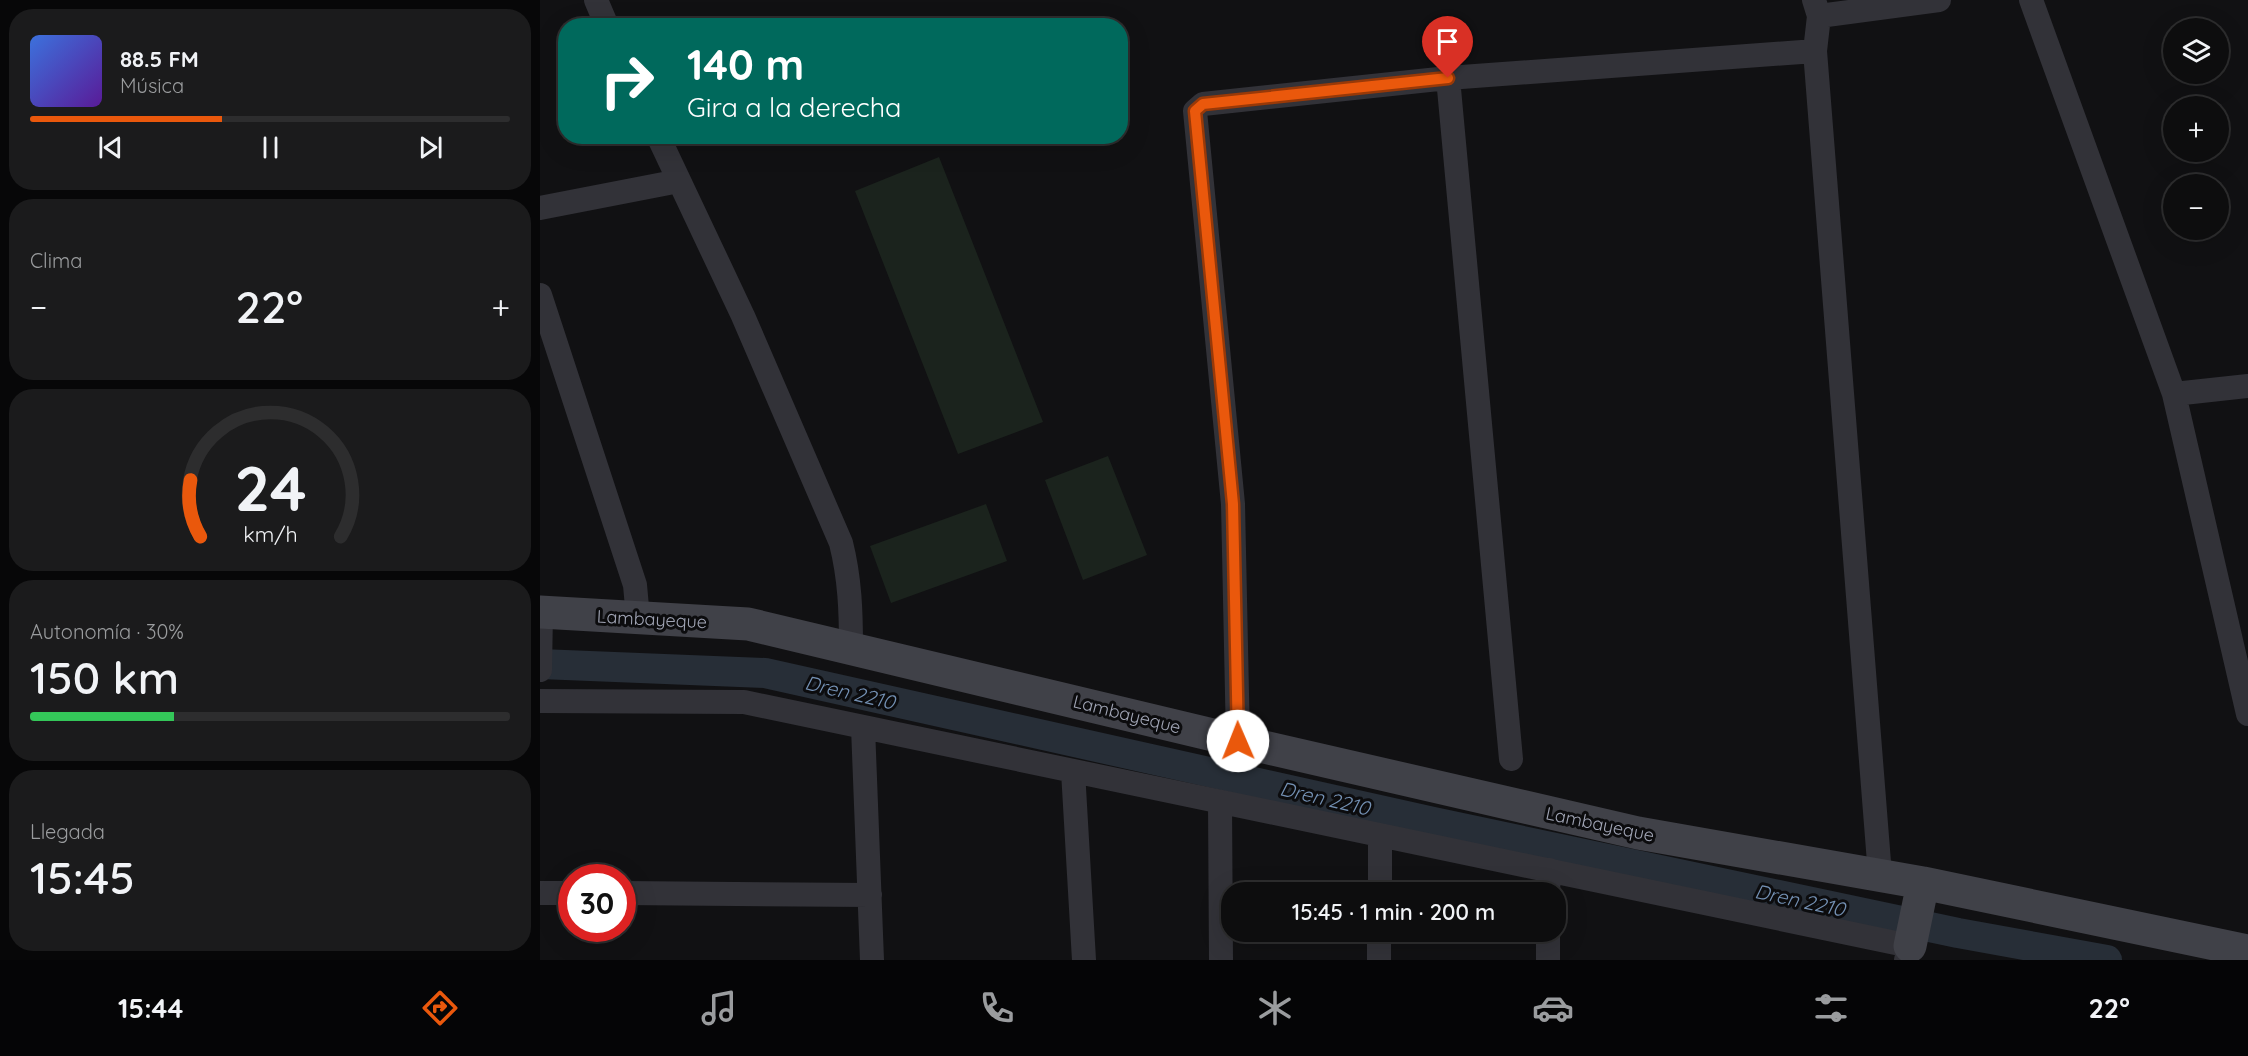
<!DOCTYPE html>
<html lang="es">
<head>
<meta charset="utf-8">
<style>
	:root { --surface:#0d0d0e; --page:#1b1b1c; --text:#f1f3f6; --muted:#9a9c9e; --line:#2d2d2e; --accent:#ea580c }
	body { margin:0; font-family:Quicksand,sans-serif; background:var(--page); color:var(--text); height:100vh; display:flex; flex-direction:column; font-size:22px; white-space:nowrap }
	* { box-sizing:border-box; margin:0 }
	p { font-size:20px; color:var(--muted) }
	.icon { flex:none; width:33px; height:33px; fill:none; stroke:currentColor; stroke-width:2; stroke-linecap:round; stroke-linejoin:round }
	.map { position:relative; flex:1; overflow:hidden }
	.details { display:flex; flex-direction:column; gap:9px; padding:9px; background:#070708; width:540px }
	.details>* { flex:none }
	.top-card { position:absolute; left:18px; top:18px; width:570px; height:126px; border-radius:24px; box-shadow:0 6px 24px #0002,0 0 0 2px var(--line); background:#00695c; color:#fff; overflow:hidden }
	.buttons { position:absolute; left:1623px; top:18px; display:grid; gap:12px }
	.buttons a { display:grid; place-items:center; width:66px; height:66px; border-radius:50%; background:var(--surface); box-shadow:0 6px 24px #0002,0 0 0 2px var(--line); font-size:30px }
	.speed { position:absolute; left:18px; top:864px; display:flex; gap:12px; font-size:30px; font-weight:700; text-align:center }
	.speed>* { display:grid; place-content:center; width:78px; height:78px; border-radius:50%; background:var(--surface); box-shadow:0 6px 24px #0002,0 0 0 2px var(--line); line-height:1 }
	.speed .limit { border:9px solid #d22; background:#fff; color:#111 }
	.pin { position:absolute; display:grid; place-items:center; width:51px; height:51px; color:#fff; margin:-62px -26px; border-radius:50% 50% 50% 0; rotate:-45deg; box-shadow:0 0 6px #0007 }
	.pin .icon { rotate:45deg }
	.me { position:absolute; width:66px; margin:-33px; rotate:359deg; stroke-linejoin:round; filter:drop-shadow(0 0 4px #0008) }
	.turn { display:flex; align-items:center; gap:21px; height:126px; padding:0 30px; font-size:27px }
	.turn .icon { width:78px; height:78px; stroke-width:2.5 }
	.turn b { display:block; font-size:42px; line-height:51px }
	.big { font-size:45px; font-weight:600; line-height:1.1 }
	.details .card { flex:1; display:flex; flex-direction:column; justify-content:center; gap:9px; min-width:0; padding:0 21px; border-radius:24px; background:var(--page) }
	.details .dial { align-items:center; gap:0 }
	.dial svg { height:156px; overflow:visible; fill:none; stroke:var(--line); stroke-width:7; stroke-linecap:round; text-anchor:middle }
	.dial text { fill:var(--text); stroke:none }
	.song { display:flex; align-items:center; gap:18px }
	.cover { width:72px; height:72px; border-radius:9px; background:linear-gradient(135deg,hsl(220 70% 55%),hsl(270 70% 35%)) }
	.played { height:6px; border-radius:3px; background:linear-gradient(90deg,var(--accent) 40%,var(--line) 40%) }
	.keys { display:flex; justify-content:space-around; direction:ltr }
	.heat { display:flex; justify-content:space-between; align-items:center; font-size:33px; direction:ltr }
	.charge { height:9px; border-radius:4px; background:linear-gradient(90deg,#34c759 30%,var(--line) 0) }
	.trip { position:absolute; left:681px; top:882px; width:345px; height:60px; border-radius:24px; background:var(--surface); box-shadow:0 6px 24px #0002,0 0 0 2px var(--line); font-weight:600; line-height:60px; text-align:center }
	.menu { display:flex; height:96px; justify-content:space-around; align-items:center; background:#050506; color:var(--muted) }
	.menu .icon { width:42px; height:42px }
	.menu .active { color:var(--accent) }
	.menu b { font-size:27px; color:var(--text) }
	main { display:flex; flex:1; min-height:0 }
	.map>svg:first-child { display:block }
	.green { fill:#1b231d }
	.lines { fill:none; stroke-linecap:round; stroke-linejoin:round }
	.canal { stroke:#272e37; stroke-width:30 }
	.street { stroke:#323238; stroke-width:24 }
	.secondary { stroke:#404148; stroke-width:33 }
	.route-casing { stroke:#983908; stroke-width:15 }
	.route { stroke:#ea580c; stroke-width:10 }
	.labels { text-anchor:middle; dominant-baseline:central; stroke-width:6; stroke-linejoin:round; paint-order:stroke }
	.street-label { font-size:18px; fill:#a1a5b5; stroke:#0c0c0e }
	.water-label { font-size:20px; font-style:italic; fill:#7491b4; stroke:#0c0c0e }
</style>
</head>
<body>
<main>
<section class="details">
<div class="card">
<div class="song"><i class="cover"></i><div><b>88.5 FM</b><p>Música</p></div></div>
<div class="played"></div>
<div class="keys"><svg class="icon" aria-label="previous" viewBox="0 0 24 24"><path d="M18 5L8 12l10 7zM5 5v14"/></svg><svg class="icon" aria-label="pause" viewBox="0 0 24 24"><path d="M8 5v14M16 5v14"/></svg><svg class="icon" aria-label="next" viewBox="0 0 24 24"><path d="M6 5l10 7-10 7zM19 5v14"/></svg></div>
</div>
<div class="card"><p>Clima</p>
<div class="heat"><a>−</a><b class="big">22°</b><a>+</a></div>
</div>
<div class="card dial"><svg viewBox="0 0 100 80">
<path d="M14 69A42 42 0 1 1 86 69"/>
<path d="M14 69A42 42 0 0 1 9 40" stroke="#ea580c"/>
<text x="50" y="56" font-size="32" font-weight="700">24</text>
<text x="50" y="72" font-size="11">km/h</text>
</svg></div>
<div class="card"><p>Autonomía · 30%</p><b class="big">150 km</b><div class="charge"></div></div>
<div class="card"><p>Llegada</p><b class="big">15:45</b></div>
</section>
<div class="map">
<svg width="1708" height="960" viewBox="0 0 1708 960">
	<rect width="100%" height="100%" fill="#111113"/>
	<!-- green -->
	<path class="green" d="M 399,157 L 503,422 L 418,454 L 315,191 Z
		M 568,456 L 607,555 L 543,580 L 505,480 Z
		M 446,504 L 467,561 L 351,603 L 330,546 Z"/>
	<g class="lines">
		<!-- canal -->
		<path class="canal" d="M 0,664 L 225,673 L 893,822 L 1418,933 L 1567,960"/>
		<!-- street -->
		<path class="street" d="M 56,0 L 67,26
			M 1274,0 L 1279,16 L 1275,51 L 1340,875
			M 1491,0 L 1634,394 L 1708,714
			M 1279,16 L 1399,0
			M 908,78 L 971,759
			M 118,136 L 203,316 L 301,543 C 310,579 311,612 311,648
			M 0,208 L 139,181
			M 0,295 L 95,585 L 98,618
			M 1634,394 L 1708,386
			M 0,670 L 1,612
			M 0,701 L 204,702 L 1370,946 L 1366,960
			M 323,727 L 332,960
			M 698,741 L 693,504 L 655,111 L 663,104 L 908,78 L 1275,51
			M 533,771 L 544,960
			M 680,802 L 681,960
			M 840,892 L 840,835
			M 1008,892 L 1009,870
			M 0,893 L 32,893
			M 82,893 L 330,895
			M 839,960 L 839,932
			M 1008,960 L 1008,932"/>
		<!-- secondary -->
		<path class="secondary" d="M 0,612 L 208,624 L 698,741 L 1098,833 L 1383,883 L 1708,951
			M 1370,946 L 1383,883"/>
	</g>
	<g class="lines">
		<defs>
			<path id="route" d="M 698,741 L 693,504 L 655,111 L 663,104 L 908,78"/>
		</defs>
		<!-- route casing -->
		<use href="#route" class="route-casing"/>
		<!-- route -->
		<use href="#route" class="route"/>
	</g>
	<g class="labels">
		<!-- street labels -->
		<g class="street-label">
			<text transform="translate(112 619) rotate(3)">Lambayeque</text>
			<text transform="translate(587 714) rotate(14)">Lambayeque</text>
			<text transform="translate(1060 824) rotate(12)">Lambayeque</text>
		</g>
		<!-- water labels -->
		<g class="water-label">
			<text transform="translate(310 692) rotate(13)">Dren 2210</text>
			<text transform="translate(785 798) rotate(13)">Dren 2210</text>
			<text transform="translate(1260 900) rotate(12)">Dren 2210</text>
		</g>
	</g>
</svg>
<div class="buttons">
<a><svg class="icon" aria-label="layers" viewBox="0 0 24 24"><path d="M12 4l9 5-9 5-9-5zM3 14l9 5 9-5"/></svg></a>
<a>+</a>
<a>−</a>
</div>
<div class="speed"><div class="limit">30</div></div>
<div class="pin" style="left:908px;top:78px;background:#d93025"><svg class="icon" aria-label="arrive" viewBox="0 0 24 24"><path d="M6 21V4h12l-3 4 3 4H6"/></svg></div>
<svg class="me" style="left:698px;top:741px" viewBox="-20 -20 40 40"><circle r="19" fill="#fff"/><path d="M0-13L10 11 0 6-10 11z" fill="#ea580c"/></svg>
<div class="trip">15:45 · 1 min · 200 m</div>
<div class="top-card">
<div class="turn"><svg class="icon" aria-label="right" viewBox="0 0 24 24"><path d="M7 20v-9h11M14 6l5 5-5 5"/></svg><div><b>140 m</b>Gira a la derecha</div></div>
</div>
</div>
</main>
<nav class="menu">
<b>15:44</b>
<svg class="icon active" aria-label="directions" viewBox="0 0 24 24"><path d="M12 3l9 9-9 9-9-9zM9 14v-3h6M13 9l2 2-2 2"/></svg>
<svg class="icon" aria-label="music" viewBox="0 0 24 24"><path d="M9 18V5l10-2v13"/><circle cx="6" cy="18" r="3"/><circle cx="16" cy="16" r="3"/></svg>
<svg class="icon" aria-label="phone" viewBox="0 0 24 24"><path d="M5 4h4l2 5-3 2q2 4 5 5l2-3 5 2v4C11 20 4 13 5 4z"/></svg>
<svg class="icon" aria-label="climate" viewBox="0 0 24 24"><path d="M12 3v18M4 7l16 10M4 17L20 7"/></svg>
<svg class="icon" aria-label="car" viewBox="0 0 24 24"><path d="M5 17H2v-5l4-1 3-4h7l3 4 3 1v5h-3M9 17h6M6 11h13"/><circle cx="7" cy="17" r="2"/><circle cx="17" cy="17" r="2"/></svg>
<svg class="icon" aria-label="filters" viewBox="0 0 24 24"><path d="M4 7h16M4 17h16"/><circle cx="9" cy="7" r="2"/><circle cx="15" cy="17" r="2"/></svg>
<b>22°</b>
</nav>
</body>
</html>
